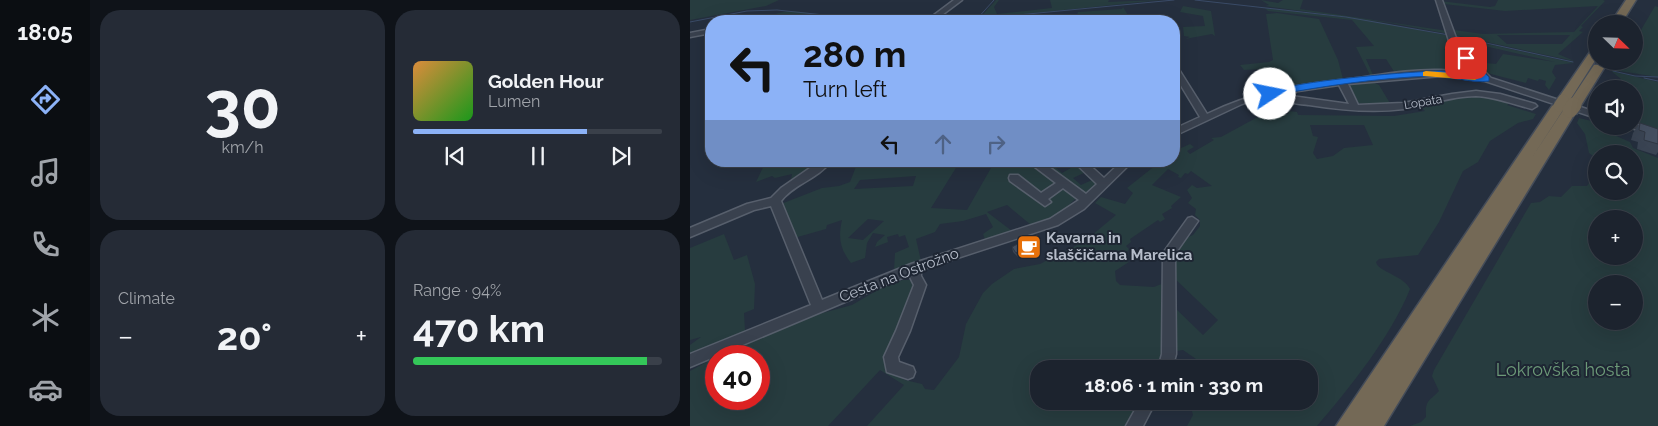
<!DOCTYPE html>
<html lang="en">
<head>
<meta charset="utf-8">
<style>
	:root { --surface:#1c232e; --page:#252b36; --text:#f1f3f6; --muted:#a0a4aa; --line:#3a404a; --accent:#8cb2f7 }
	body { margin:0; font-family:Raleway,sans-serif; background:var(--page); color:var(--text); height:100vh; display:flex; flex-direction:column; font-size:19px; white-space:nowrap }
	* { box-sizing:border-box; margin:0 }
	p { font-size:16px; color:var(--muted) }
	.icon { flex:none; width:28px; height:28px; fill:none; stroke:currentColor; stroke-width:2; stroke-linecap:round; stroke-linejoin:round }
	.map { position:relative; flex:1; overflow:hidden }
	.panel { display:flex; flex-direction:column; gap:10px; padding:10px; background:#0f1319; width:600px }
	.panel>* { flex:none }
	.guide { position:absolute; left:15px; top:15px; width:475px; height:152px; border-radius:20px; box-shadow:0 5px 20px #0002,0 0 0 1px var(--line); background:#8cb2f7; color:#111; overflow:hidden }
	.needle { width:32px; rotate:113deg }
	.controls { position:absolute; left:898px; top:15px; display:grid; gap:10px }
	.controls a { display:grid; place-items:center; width:55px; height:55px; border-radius:50%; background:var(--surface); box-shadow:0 5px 20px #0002,0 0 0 1px var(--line); font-size:25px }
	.speed { position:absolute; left:15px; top:345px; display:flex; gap:10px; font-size:25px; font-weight:700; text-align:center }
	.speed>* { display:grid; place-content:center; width:65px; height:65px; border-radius:50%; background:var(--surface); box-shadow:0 5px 20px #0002,0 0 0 1px var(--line); line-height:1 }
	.speed .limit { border:8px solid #d22; background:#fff; color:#111 }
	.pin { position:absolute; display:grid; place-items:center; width:42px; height:42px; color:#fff; margin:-21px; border-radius:10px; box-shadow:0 2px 8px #0006 }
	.me { position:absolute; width:55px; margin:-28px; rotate:79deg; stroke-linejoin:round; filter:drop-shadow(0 0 4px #0008) }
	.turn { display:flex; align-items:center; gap:18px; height:105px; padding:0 15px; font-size:22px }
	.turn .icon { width:65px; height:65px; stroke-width:2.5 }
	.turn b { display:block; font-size:35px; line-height:42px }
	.lanes { display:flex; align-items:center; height:48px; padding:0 15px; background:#0003; justify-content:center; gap:25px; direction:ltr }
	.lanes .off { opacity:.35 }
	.big { font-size:38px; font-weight:700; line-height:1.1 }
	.panel .tile { flex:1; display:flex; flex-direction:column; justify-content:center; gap:8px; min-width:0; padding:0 18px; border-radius:20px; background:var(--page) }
	.panel .dial { align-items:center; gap:0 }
	.dial b { font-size:65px; line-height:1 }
	.song { display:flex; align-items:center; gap:15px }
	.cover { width:60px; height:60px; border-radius:8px; background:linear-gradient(135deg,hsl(30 70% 55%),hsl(120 70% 35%)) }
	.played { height:5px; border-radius:2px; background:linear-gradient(90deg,var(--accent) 70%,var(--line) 70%) }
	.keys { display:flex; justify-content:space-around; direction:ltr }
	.heat { display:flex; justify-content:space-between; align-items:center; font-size:28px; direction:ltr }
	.charge { height:8px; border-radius:4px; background:linear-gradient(90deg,#34c759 94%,var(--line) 0) }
	.panel .tiles { flex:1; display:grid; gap:10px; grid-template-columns:repeat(2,1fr) }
	.trip { position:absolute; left:340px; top:360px; width:288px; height:50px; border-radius:20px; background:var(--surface); box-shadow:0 5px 20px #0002,0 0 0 1px var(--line); font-weight:700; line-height:50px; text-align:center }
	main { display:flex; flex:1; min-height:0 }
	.menu { display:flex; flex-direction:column; width:90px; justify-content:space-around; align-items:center; background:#0b0e12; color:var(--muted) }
	.menu .icon { width:35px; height:35px }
	.menu .selected { color:var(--accent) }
	.menu b { font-size:22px; color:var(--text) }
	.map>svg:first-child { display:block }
	.green { fill:#273c3f; fill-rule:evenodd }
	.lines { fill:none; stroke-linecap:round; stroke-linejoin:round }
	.stream { stroke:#3a4b67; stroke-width:1 }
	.minor-casing { stroke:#575f6c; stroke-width:3 }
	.highway-casing { stroke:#444c59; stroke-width:3 }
	.minor { fill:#39414e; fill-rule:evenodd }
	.highway { fill:#746956; fill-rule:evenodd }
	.highway-bridge-far1-casing { stroke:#444c59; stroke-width:13; stroke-linecap:butt }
	.highway-bridge-casing { stroke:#444c59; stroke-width:18; stroke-linecap:butt }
	.highway-bridge-far1 { stroke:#746956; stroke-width:11 }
	.highway-bridge { stroke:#746956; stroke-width:15 }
	.wall { fill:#3a4453 }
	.shaded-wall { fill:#303743 }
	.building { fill:#444f60; stroke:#303743 }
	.route { fill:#1a73e8; stroke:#114b97 }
	.slow { fill:#f59e0b }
	.labels { text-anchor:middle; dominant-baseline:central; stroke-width:4; stroke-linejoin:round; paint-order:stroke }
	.far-street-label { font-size:12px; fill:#b5bcc9; stroke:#1e2633 }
	.poi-label { font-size:15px; font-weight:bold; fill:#b5bcc9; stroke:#1e2633; text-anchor:start }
	.street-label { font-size:15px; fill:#b5bcc9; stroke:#1e2633 }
	.near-park-label { font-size:18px; fill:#6c9a78; stroke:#1e2633 }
</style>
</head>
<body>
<main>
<nav class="menu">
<b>18:05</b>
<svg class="icon selected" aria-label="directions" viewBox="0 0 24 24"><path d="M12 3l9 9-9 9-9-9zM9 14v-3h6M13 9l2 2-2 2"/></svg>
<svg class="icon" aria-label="music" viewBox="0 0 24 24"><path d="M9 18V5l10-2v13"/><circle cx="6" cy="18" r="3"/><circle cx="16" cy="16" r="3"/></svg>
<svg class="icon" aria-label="phone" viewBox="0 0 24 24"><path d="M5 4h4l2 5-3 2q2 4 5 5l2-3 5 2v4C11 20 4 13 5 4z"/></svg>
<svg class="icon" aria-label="climate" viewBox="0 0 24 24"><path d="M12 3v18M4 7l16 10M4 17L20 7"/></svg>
<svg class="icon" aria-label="car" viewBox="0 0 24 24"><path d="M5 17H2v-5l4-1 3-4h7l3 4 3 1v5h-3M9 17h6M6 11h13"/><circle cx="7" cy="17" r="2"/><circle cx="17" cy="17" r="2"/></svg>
</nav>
<section class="panel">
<div class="tiles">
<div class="tile dial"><b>30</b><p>km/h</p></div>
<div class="tile">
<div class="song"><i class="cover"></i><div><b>Golden Hour</b><p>Lumen</p></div></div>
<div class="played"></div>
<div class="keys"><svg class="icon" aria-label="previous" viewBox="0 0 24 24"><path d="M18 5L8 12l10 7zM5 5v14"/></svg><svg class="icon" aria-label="pause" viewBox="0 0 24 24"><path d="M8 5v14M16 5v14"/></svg><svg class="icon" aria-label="next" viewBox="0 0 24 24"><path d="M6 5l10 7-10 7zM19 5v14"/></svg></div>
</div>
<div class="tile"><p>Climate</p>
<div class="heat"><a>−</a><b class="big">20°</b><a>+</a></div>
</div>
<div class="tile"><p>Range · 94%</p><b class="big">470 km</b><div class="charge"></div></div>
</div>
</section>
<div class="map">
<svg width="968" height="426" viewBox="0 0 968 426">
	<rect width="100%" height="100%" fill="#252f3e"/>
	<!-- green -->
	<path class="green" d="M 0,0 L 89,0 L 76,6 L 0,20 Z
		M 306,0 L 309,0 L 304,7 L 307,14 L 362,8 L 360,0 L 419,0 L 418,2 L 470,0 L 289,19 Z
		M 571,0 L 588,3 L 593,0 L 613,0 L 610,9 L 758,31 L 759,34 L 701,23 L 575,6 L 579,5 Z
		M 808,0 L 913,0 L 915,1 L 891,26 L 893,27 L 889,31 L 893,32 L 868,54 L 884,61 L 764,35 L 764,30 L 793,34 L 884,32 L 908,6 L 815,11 L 754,4 L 763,30 L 750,1 L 800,7 L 805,6 ZM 807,35 L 880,35 L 872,44 L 817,44 Z
		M 493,6 L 521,11 L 525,36 L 522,34 L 495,39 L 500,37 L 494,36 L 493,27 L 515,26 L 513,16 L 490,12 Z
		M 965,6 L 968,7 L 968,77 L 923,70 L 933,68 L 935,61 L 944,61 L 944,42 Z
		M 433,7 L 438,15 L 436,18 L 444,21 L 377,21 L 385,20 L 388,12 L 432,9 Z
		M 575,8 L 678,20 L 760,36 L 778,63 L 765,50 L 754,49 L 771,73 L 729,71 L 705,73 L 696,59 L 676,59 L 683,75 L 680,75 L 666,47 L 684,46 L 662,20 L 578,11 Z
		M 98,11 L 104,11 L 181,21 L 143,21 L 145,19 L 140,19 L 137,21 L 142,21 L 104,21 L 84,18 L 49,21 L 51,16 L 63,19 Z
		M 587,13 L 629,19 L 648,60 L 653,79 L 590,89 L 585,84 L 588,83 L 587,80 L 581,81 L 572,71 L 573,69 L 554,70 L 550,65 L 579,62 L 583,60 L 576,14 Z
		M 765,37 L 884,63 L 865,65 L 862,72 L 866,78 L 859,90 L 855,85 L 856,81 L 849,79 L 848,81 L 838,78 L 836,83 L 797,73 L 786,62 L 806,64 L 813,54 L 865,62 L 764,39 Z
		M 921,71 L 968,82 L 968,131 L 944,125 L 944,89 L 926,89 L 931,79 Z
		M 683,82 L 689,85 L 701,105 L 666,103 L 657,85 Z
		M 788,95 L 823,101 L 830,106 L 820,103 L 817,105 L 846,114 L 843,119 L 828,123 L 800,141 L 788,162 L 773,171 L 749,222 L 728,255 L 689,259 L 686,262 C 688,272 713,275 720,289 C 702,335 659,389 627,426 L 497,426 L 503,415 L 501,408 L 492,401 L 619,401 L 619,369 L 500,369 L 506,359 L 493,350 L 486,351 L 479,259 L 496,238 L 503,235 L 510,226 L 510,220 L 505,215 L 506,209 L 498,203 L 502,198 L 497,190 L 502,185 L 507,188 L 522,186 L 501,171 L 498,174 L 495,173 L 491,178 L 488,177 L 489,175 L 478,169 L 462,185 L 491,197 L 481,206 L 482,208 L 472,214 L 475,219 L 470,222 L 468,220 L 440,239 L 441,242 L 436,246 L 439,249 L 436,253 L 386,263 L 431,257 L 439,262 L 425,271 L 426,281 L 430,285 L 464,287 L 474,283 L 472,369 L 349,369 L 349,401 L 456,401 L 440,426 L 177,426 L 214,385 L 190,370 L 138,426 L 0,426 L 0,371 L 26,357 L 26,399 L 69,399 L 69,356 L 28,356 L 129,314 L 162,305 L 198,284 L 213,280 L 221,280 L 225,285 L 220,292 L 200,373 L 215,380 L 232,384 L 235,389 L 244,390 L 269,357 L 276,324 L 293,293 L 302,284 L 324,269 L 350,264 L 395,241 L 426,215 L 405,203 L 411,197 L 435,204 L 443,193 L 437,188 L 471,161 L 484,161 L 484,143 L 491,148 L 500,144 L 504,147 L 497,151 L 500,154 L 524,140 L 521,138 L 531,137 L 566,118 L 598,114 L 599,111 L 607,112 L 608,115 L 704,116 L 735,111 L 729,105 L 762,98 ZM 620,125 L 674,125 L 683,145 L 654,148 L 643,156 L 627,159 L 623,153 L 628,137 L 623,136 ZM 482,276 L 528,320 L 513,335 L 483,306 Z
		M 889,118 L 906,122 L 906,126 L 915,126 L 924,130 L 924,135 L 940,142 L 943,148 L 968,158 L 968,426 L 720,426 L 731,422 L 736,417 C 735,399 740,401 749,391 L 742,376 L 744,370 L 841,203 L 850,202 L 859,196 L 871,197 L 882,186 L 897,186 L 903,177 L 906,177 L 906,191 L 944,191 L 944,154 L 906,154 L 906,158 L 899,153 L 895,134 L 887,123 ZM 906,219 L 944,219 L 944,256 L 906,256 ZM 906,284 L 944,284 L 944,321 L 906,321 Z
		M 76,161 L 134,161 L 100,186 L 102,174 L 85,178 L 82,176 L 66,182 Z
		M 155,161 L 280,161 L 269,163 L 241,208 L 277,210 L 305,161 L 363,161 L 360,163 L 372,173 L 388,164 L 396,172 L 383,178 L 391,185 L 402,180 L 409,185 L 384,200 L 366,218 L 296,242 L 293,234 L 303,227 L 296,214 L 273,221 L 250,224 L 245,232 L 226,239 L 231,261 L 204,270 L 205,253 L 219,247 L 215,235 L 209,237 L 208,234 L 197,237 L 198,242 L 185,247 L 187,242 L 195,235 L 183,233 L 177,243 L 175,258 L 161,263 C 150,249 148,238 152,220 L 137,225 L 136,229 L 104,238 L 91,204 L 132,188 L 149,186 L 160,182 L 167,164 L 152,165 ZM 226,176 L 223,186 L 164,189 L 170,180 ZM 317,205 L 341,225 L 341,226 L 322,231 L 297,212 ZM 178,219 L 194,221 L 173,240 L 158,238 Z
		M 34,234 L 44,260 L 57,255 L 65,284 L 64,309 L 54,313 L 55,331 L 0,356 L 0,345 L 11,337 L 0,340 L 0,248 Z"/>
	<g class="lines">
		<!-- stream -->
		<path class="stream" d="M 505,0 L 656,17 L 759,35
			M 286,20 L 304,0
			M 265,21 L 484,0
			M 0,22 L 57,11 L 87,10 L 191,21
			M 764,36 L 883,62
			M 923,71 L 945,76 L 968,77
			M 954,78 L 968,81"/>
		<defs>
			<path id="minor" d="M 264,0 L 272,0 L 244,21 L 236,21 Z
				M 746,0 L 752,0 L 769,46 L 801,78 L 906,112 L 906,118 L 795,81 L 751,76 L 658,84 L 668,105 L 713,103 L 762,94 L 786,91 L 810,94 L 845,104 L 847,106 L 842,109 C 823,104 805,97 786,96 C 762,96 738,105 714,109 C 683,113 650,110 619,105 C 610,104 596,103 590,98 L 594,95 L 659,104 L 649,85 L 581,95 L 552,104 L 484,136 L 484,129 L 510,117 L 484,74 L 484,66 L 488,68 L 517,114 C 567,90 606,85 660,79 C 690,75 721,69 751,70 C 763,71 776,74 789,75 L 761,47 Z
				M 82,17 L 100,19 L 104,21 L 64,21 Z
				M 21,29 L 21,33 L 0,37 L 0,33 Z
				M 944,124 L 968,131 L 968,137 L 936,126 L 944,126 Z
				M 130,161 L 141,161 C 128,179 104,184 91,201 L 132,300 L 221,264 L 360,219 L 389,200 L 373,188 L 358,199 L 361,202 L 355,206 L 320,181 L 319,178 L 320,175 L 328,175 L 351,193 L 366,183 L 341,164 L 340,161 L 351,161 L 396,194 L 407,184 L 383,161 L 395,161 L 414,178 L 432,161 L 443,161 L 394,209 L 368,225 L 231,270 L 231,276 L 236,285 L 220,331 L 208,357 L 209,362 L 223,367 L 225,372 L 223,377 L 218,379 L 197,372 L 194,357 L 206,331 L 224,285 L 219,275 L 0,367 L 0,354 L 121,305 L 81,206 L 64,210 L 0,237 L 0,228 L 57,204 L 81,198 L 91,188 Z
				M 502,217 L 508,221 L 485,254 L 486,354 L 482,369 L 468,369 L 472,354 L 473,253 L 498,218 Z
				M 450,401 L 466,401 L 453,426 L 436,426 Z"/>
			<path id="highway" d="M 936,0 L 946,0 L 931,24 L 920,24 Z
				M 906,48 L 906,59 L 878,103 L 874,104 L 876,106 L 841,159 L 875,107 L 880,106 L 878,104 L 904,65 L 912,65 L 914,68 L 890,107 L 885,108 L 887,110 L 694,426 L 646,426 L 862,106 L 868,102 L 867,100 L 902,49 Z"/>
		</defs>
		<!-- minor casing -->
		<use href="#minor" class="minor-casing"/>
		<!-- highway casing -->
		<use href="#highway" class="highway-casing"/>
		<!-- minor -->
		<use href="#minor" class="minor"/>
		<!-- highway -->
		<use href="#highway" class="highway"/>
		<defs>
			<path id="highway-bridge-far1" d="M 869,106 L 873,100
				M 883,107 L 885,104"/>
			<path id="highway-bridge" d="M 880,110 L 884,105"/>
		</defs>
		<!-- highway-bridge-far1 casing -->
		<use href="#highway-bridge-far1" class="highway-bridge-far1-casing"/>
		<!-- highway-bridge casing -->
		<use href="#highway-bridge" class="highway-bridge-casing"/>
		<!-- highway-bridge-far1 -->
		<use href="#highway-bridge-far1" class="highway-bridge-far1"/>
		<!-- highway-bridge -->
		<use href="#highway-bridge" class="highway-bridge"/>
	</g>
	<!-- wall -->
	<path class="wall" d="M 950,123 L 968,136 L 968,152 L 966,155 L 947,149 L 948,142 L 941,140 L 943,133 Z
		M 322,247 L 349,251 L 335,259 L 332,255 L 328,257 L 323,252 Z"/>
	<!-- shaded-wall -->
	<path class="shaded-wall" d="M 348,247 L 349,251 L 335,259 L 333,254 Z
		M 330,250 L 332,255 L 328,257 L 326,253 Z"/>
	<!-- building -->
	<path class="building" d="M 950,123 L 968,129 L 968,144 L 954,140 L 955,132 L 949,130 Z
		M 340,237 L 348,247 L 333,254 L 330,250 L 326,253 L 322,247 Z"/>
	<!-- route -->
	<path class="route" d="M 773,57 L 778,57 L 799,77 L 799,81 C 781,84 760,75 741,76 C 688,78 633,86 580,96 L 576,94 C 589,82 725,71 750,71 C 762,71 775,74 788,75 L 773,60 Z"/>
	<!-- slow -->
	<path class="slow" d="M 736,71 L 785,75 L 790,77 L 785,80 L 733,76 L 733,72 Z"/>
	<!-- icons -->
	<defs>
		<symbol id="cafe-square" viewBox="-11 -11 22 22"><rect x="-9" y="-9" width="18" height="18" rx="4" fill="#e8710a" stroke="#1e2633"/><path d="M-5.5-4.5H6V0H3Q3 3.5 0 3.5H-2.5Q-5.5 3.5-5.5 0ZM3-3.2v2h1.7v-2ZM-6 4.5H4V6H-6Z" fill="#fff"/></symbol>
	</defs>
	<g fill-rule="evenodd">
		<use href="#cafe-square" x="325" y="233" width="28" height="28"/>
	</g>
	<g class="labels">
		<!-- far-street labels -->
		<g class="far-street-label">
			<text transform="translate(733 102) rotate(-10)">Lopata</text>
		</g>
		<!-- poi labels -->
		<g class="poi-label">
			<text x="356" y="238">Kavarna in<tspan x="356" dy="17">slaščičarna Marelica</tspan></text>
		</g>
		<!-- street labels -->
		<g class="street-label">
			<text transform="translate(209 275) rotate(-21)">Cesta na Ostrožno</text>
		</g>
		<!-- near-park labels -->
		<g class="near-park-label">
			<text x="873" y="369">Lokrovška hosta</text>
		</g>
	</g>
</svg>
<div class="controls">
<a><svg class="needle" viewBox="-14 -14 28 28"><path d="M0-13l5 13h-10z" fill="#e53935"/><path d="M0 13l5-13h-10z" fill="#a0a4aa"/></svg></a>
<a><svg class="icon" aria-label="sound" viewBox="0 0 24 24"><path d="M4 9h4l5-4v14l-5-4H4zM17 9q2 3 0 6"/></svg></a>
<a><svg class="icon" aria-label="search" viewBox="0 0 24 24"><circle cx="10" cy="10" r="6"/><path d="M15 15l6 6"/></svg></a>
<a>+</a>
<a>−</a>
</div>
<div class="speed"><div class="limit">40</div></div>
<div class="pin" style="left:776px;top:58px;background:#d93025"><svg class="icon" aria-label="arrive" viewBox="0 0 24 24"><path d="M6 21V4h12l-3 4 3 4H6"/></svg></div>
<svg class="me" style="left:580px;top:94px" viewBox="-20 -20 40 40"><circle r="19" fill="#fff"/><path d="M0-13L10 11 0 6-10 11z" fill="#1a73e8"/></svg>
<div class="trip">18:06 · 1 min · 330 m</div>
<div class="guide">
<div class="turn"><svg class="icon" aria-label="left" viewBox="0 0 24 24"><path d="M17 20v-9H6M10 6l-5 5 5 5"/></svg><div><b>280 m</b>Turn left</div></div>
<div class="lanes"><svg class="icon" aria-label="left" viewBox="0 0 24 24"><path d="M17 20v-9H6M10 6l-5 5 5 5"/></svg><svg class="icon off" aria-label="ahead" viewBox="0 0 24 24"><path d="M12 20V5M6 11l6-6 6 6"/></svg><svg class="icon off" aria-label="right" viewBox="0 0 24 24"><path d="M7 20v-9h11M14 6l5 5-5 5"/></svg></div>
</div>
</div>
</main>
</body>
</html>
